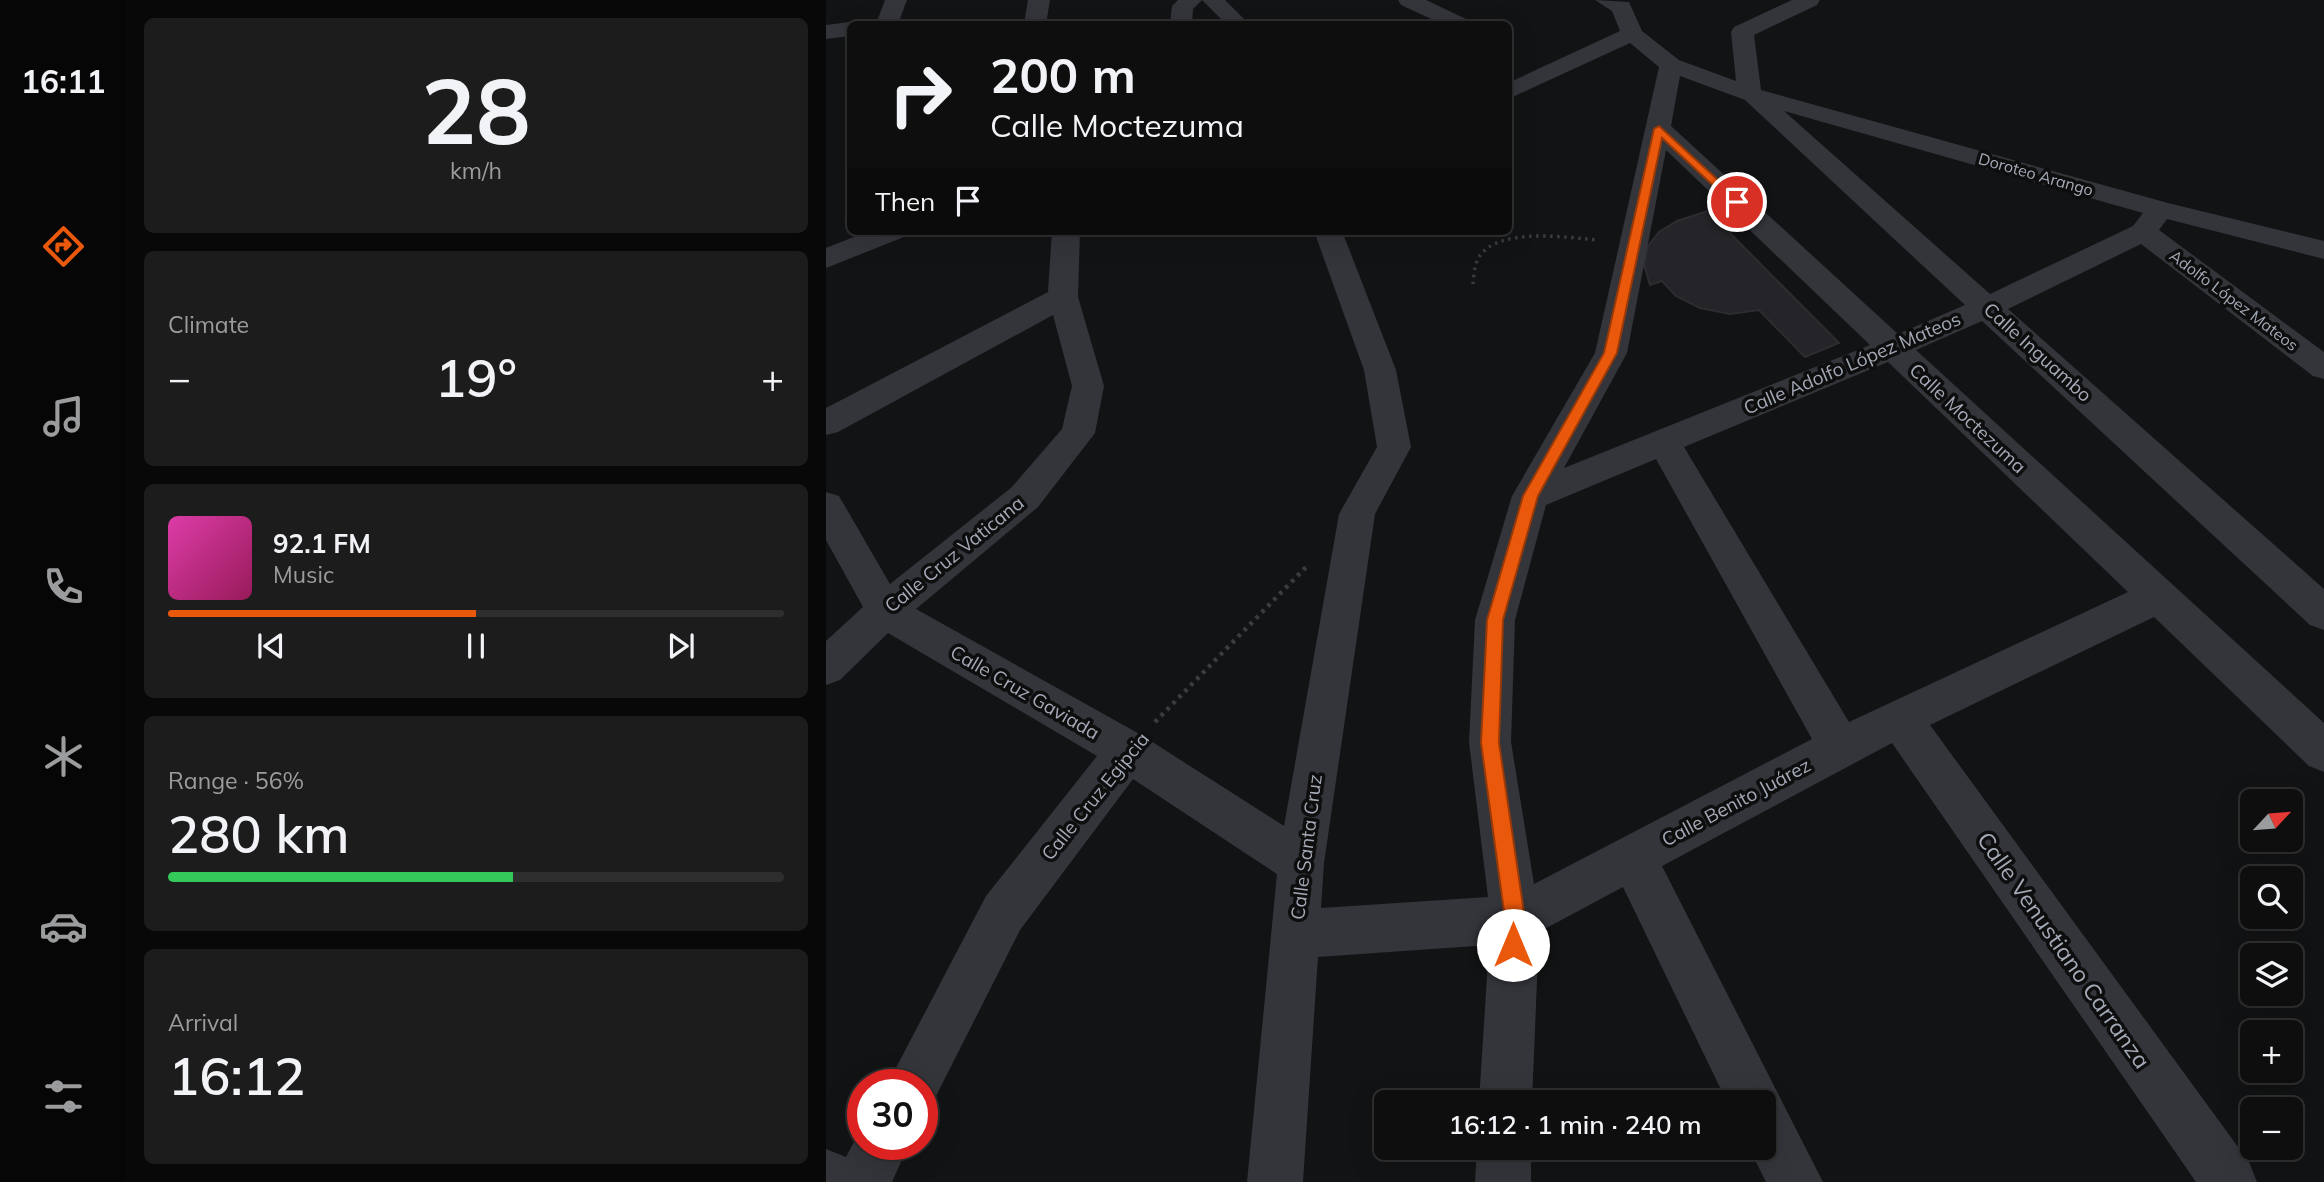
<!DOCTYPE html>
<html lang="en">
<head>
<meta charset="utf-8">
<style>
	:root { --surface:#0e0e0f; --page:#1c1c1d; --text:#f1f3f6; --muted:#9b9c9e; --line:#2e2e2f; --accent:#ea580c }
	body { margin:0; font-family:Mulish,sans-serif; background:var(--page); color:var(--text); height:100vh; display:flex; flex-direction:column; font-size:26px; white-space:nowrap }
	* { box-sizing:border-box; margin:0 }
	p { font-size:23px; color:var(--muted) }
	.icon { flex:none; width:38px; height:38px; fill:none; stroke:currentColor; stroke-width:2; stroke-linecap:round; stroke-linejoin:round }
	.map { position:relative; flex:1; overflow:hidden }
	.sheet { display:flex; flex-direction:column; gap:18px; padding:18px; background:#080808; width:700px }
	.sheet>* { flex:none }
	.banner { position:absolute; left:21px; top:21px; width:665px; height:214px; border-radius:10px; box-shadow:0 7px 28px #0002,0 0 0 2px var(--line); background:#0e0e0f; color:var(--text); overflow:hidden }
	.needle { width:46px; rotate:64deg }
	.controls { position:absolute; left:1414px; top:789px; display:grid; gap:14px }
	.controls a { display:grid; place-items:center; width:63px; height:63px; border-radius:10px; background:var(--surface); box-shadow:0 7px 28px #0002,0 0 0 2px var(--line); font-size:35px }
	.speed { position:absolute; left:21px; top:1069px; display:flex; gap:14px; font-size:35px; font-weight:700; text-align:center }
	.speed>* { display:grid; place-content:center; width:91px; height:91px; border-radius:50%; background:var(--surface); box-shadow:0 7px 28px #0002,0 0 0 2px var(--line); line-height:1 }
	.speed .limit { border:10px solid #d22; background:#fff; color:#111 }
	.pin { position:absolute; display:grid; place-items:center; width:60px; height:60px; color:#fff; margin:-30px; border:4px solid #fff; border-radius:50%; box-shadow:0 2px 7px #0007 }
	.me { position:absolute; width:77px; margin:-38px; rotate:0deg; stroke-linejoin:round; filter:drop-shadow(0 0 5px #0008) }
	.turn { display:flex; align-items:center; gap:24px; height:147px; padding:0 28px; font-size:32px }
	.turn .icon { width:91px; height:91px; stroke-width:2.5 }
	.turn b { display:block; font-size:49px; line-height:60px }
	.then { display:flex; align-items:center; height:66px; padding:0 28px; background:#0003; gap:14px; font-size:26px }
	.big { font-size:52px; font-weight:600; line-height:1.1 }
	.sheet .card { flex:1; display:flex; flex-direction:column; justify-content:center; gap:10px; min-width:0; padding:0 24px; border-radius:10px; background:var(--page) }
	.sheet .dial { align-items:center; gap:0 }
	.dial b { font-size:91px; line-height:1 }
	.song { display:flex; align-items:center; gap:21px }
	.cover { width:84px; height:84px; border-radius:10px; background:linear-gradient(135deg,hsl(320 70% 55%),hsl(330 70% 35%)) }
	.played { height:7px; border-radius:4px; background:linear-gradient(90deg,var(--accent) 50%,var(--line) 50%) }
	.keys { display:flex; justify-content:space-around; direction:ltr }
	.heat { display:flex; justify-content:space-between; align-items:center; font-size:38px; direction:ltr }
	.charge { height:10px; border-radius:5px; background:linear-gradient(90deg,#34c759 56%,var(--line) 0) }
	.trip { position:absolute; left:548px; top:1090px; width:402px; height:70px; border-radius:10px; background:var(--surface); box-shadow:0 7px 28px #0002,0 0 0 2px var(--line); font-weight:600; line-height:70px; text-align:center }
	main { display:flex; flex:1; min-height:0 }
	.dock { display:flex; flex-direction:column; width:126px; justify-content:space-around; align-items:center; background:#060606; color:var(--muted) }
	.dock .icon { width:49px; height:49px }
	.dock .on { color:var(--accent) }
	.dock b { font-size:32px; color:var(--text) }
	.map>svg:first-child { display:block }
	.building { fill:#252529; stroke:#2c2c31; stroke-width:2 }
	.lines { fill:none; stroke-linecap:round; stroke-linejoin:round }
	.path-far1 { stroke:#393c41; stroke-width:3.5; stroke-dasharray:2.5 4.5; stroke-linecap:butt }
	.path { stroke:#393c41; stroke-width:4.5; stroke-dasharray:3.5 5; stroke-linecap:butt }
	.street { fill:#33353a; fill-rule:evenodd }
	.route { fill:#ea580c; stroke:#983908; stroke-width:2 }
	.labels { text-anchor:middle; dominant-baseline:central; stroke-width:7; stroke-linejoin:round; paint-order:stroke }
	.far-street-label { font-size:16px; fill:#a3aab6; stroke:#0e0e0f }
	.street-label { font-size:19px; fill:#a3aab6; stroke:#0e0e0f }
	.near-street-label { font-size:23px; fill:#a3aab6; stroke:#0e0e0f }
</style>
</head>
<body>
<main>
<nav class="dock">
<b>16:11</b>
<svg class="icon on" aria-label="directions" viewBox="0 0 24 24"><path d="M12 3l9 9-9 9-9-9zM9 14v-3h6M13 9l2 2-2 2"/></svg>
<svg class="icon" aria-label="music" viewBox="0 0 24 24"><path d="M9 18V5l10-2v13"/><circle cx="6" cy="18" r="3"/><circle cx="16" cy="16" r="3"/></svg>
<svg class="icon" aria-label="phone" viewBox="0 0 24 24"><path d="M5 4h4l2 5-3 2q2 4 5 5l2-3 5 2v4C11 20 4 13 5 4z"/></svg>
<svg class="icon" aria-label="climate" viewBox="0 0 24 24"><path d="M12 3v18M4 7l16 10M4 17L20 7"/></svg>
<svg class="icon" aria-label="car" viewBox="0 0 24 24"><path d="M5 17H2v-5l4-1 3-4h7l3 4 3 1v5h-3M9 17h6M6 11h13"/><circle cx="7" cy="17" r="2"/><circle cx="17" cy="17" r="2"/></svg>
<svg class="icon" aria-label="filters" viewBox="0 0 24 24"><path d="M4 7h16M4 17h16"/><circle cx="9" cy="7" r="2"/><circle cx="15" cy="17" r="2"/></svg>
</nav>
<section class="sheet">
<div class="card dial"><b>28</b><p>km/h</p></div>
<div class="card"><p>Climate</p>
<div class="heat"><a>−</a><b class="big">19°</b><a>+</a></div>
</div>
<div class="card">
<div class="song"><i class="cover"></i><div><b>92.1 FM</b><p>Music</p></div></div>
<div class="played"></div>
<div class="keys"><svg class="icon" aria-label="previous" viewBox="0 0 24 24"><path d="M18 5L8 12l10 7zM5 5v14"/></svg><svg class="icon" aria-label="pause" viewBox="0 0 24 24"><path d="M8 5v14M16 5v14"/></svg><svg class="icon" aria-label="next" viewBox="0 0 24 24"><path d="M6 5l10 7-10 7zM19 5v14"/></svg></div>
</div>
<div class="card"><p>Range · 56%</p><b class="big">280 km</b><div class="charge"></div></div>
<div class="card"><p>Arrival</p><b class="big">16:12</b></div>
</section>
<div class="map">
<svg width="1498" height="1182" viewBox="0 0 1498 1182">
	<rect width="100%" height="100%" fill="#121314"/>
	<!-- building -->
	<path class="building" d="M 882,211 L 1013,343 L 979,357 L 933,310 L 904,314 L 874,308 L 850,296 L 836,281 L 824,285 L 818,265 L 822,246 L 833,232 L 851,221 Z"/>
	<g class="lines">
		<!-- path-far1 -->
		<path class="path-far1" d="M 647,284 C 648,276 648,265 653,257 C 673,226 742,238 773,240"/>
		<!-- path -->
		<path class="path" d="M 329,722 L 482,565"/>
		<!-- street -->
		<path class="street" d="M 59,0 L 81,0 L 72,24 L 50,24 Z
			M 202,0 L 224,0 L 220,24 L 198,24 Z
			M 352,0 L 399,0 L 423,24 L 400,24 L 376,0 L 367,9 L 366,24 L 344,24 L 346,6 Z
			M 572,0 L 600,0 L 640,19 L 643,24 L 616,24 L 575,5 Z
			M 769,0 L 803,2 L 816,31 L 853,60 L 910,81 L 905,32 L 908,27 L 966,0 L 994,0 L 991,5 L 928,35 L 935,90 L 1342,203 L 1498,241 L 1498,259 L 1341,219 L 1333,230 L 1498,352 L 1498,379 L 1487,376 L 1315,244 L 1182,309 L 1498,589 L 1498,630 L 1484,625 L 1156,321 L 1090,350 L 1498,723 L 1498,772 L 1483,766 L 1328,617 L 1104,725 L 1423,1162 L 1431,1182 L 1370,1182 L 1066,743 L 836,866 L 997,1182 L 940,1182 L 923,1148 L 938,1148 L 938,1102 L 901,1102 L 797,887 L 713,932 L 706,1102 L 653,1102 L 663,945 L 492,957 L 477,1182 L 421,1182 L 451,874 L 307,779 L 194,930 L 106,1104 L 96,1108 L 96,1085 L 61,1085 L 160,896 L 271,756 L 62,633 L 14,680 L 0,685 L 0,641 L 37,607 L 0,540 L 0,492 L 13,496 L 64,584 L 186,487 L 236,429 L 246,386 L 227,315 L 12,432 L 0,435 L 0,408 L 222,292 L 226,231 L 254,231 L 252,297 L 278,386 L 269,433 L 212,507 L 90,609 L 317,736 L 458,826 L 513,514 L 551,447 L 538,370 L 488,231 L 516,231 L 570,370 L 585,447 L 549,514 L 498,863 L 495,908 L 662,897 L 643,742 L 649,620 L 686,496 L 769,353 L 833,67 L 804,43 L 682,99 L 682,83 L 794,31 L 786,11 ZM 854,76 L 919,100 L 1139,305 L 1072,334 L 845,126 ZM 958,111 L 1317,213 L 1307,226 L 1164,294 ZM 840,150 L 1044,345 L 738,468 L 801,353 ZM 1062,362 L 1302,592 L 1023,722 L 858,447 ZM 830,459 L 986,739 L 708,884 L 685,742 L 689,620 L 720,505 Z
			M 24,22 L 32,24 L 24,24 L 24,36 L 0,39 L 0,25 Z
			M 43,231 L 82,231 L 78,237 L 0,268 L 0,248 Z
			M 37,1125 L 37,1144 L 83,1144 L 66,1182 L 0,1182 L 0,1149 L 20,1157 Z
			M 651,1148 L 705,1148 L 705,1182 L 649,1182 Z"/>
	</g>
	<!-- route -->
	<path class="route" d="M 833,126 L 916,202 L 907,204 L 836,138 L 791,353 L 712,496 L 677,620 L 673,743 L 699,919 L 695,952 L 687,955 L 680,952 L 677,945 L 679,919 L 655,743 L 661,620 L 697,496 L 778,353 L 828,129 Z"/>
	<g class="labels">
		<!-- far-street labels -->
		<g class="far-street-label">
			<text transform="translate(1210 174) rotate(16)">Doroteo Arango</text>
			<text transform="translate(1408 300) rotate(37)">Adolfo López Mateos</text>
		</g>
		<!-- street labels -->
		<g class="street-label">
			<text transform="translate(1212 352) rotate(42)">Calle Inguambo</text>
			<text transform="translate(1026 363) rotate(-23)">Calle Adolfo López Mateos</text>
			<text transform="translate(1142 418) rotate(43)">Calle Moctezuma</text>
			<text transform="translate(128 554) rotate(-39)">Calle Cruz Vaticana</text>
			<text transform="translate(199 692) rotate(30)">Calle Cruz Gaviada</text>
			<text transform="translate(269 796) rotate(-51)">Calle Cruz Egipcia</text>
			<text transform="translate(910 802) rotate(-28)">Calle Benito Juárez</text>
			<text transform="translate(480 847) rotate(-83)">Calle Santa Cruz</text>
		</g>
		<!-- near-street labels -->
		<g class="near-street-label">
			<text transform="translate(1238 950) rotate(55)">Calle Venustiano Carranza</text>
		</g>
	</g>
</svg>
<div class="controls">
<a><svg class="needle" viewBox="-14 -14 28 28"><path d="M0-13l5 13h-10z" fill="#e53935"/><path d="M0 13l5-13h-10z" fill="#9b9c9e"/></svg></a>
<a><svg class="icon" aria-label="search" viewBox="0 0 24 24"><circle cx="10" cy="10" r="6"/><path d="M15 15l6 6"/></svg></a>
<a><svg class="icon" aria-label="layers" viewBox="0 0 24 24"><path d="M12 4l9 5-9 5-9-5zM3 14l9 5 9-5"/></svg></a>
<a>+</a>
<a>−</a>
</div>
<div class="speed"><div class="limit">30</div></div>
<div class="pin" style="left:911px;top:202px;background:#d93025"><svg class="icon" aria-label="arrive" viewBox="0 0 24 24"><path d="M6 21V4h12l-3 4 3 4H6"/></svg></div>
<svg class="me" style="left:687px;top:945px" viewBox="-20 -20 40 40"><circle r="19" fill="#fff"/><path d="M0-13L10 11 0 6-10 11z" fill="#ea580c"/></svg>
<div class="trip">16:12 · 1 min · 240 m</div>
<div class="banner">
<div class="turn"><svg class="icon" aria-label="right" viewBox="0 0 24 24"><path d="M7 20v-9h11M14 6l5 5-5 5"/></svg><div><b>200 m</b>Calle Moctezuma</div></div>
<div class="then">Then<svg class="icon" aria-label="arrive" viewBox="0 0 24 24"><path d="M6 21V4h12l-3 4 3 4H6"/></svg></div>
</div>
</div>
</main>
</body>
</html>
